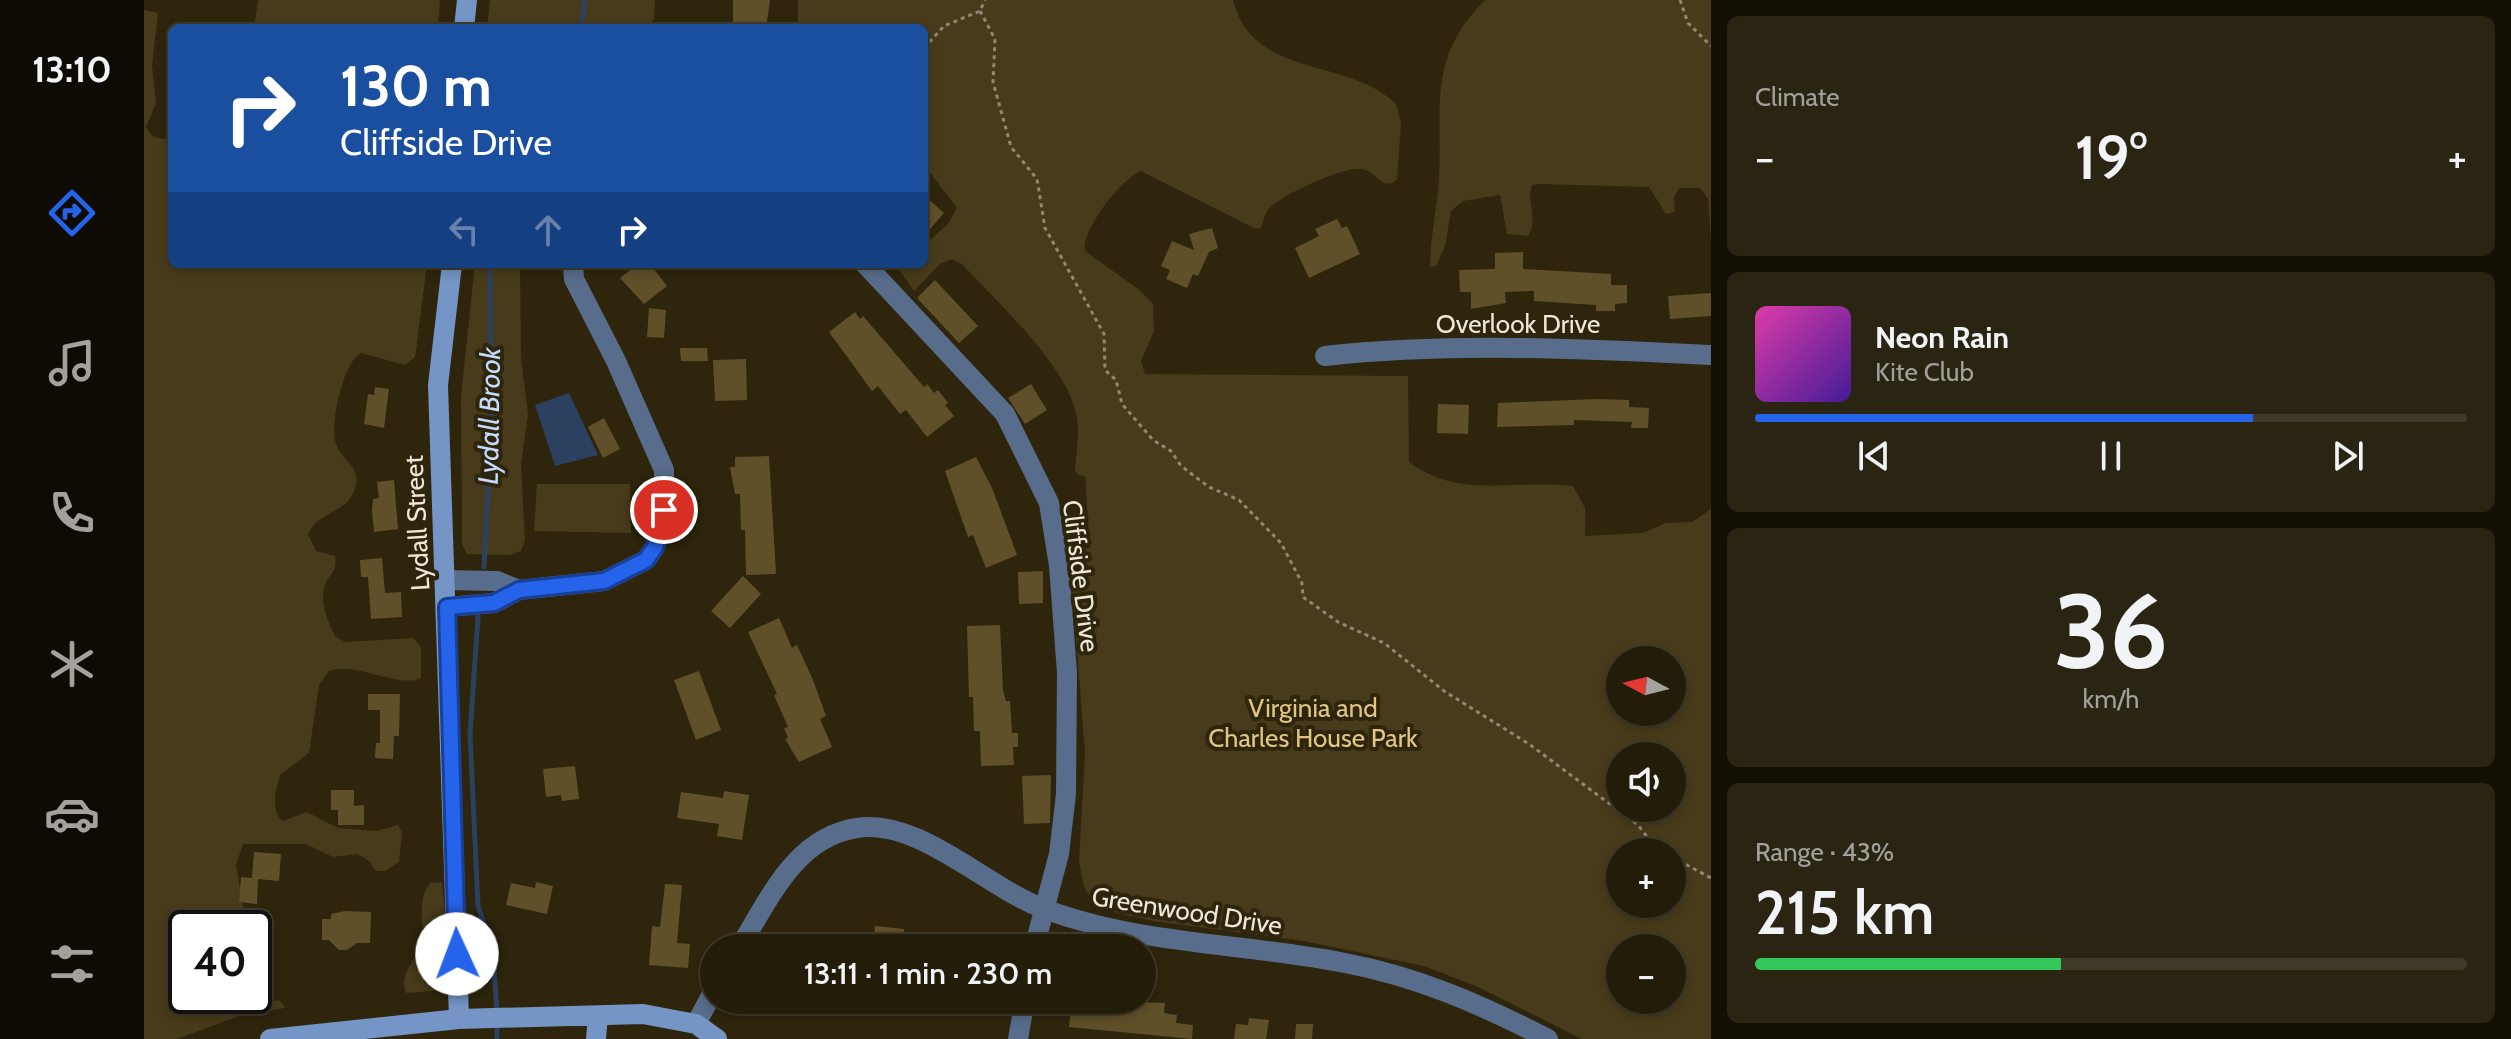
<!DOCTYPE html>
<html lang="en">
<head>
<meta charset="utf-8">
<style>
	:root { --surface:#221c09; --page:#2a2512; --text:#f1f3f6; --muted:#a2a19c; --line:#3f3a2a; --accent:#2563eb }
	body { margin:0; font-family:Cabin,sans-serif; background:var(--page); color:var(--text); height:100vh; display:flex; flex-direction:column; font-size:30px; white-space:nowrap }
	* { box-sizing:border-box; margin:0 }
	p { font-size:26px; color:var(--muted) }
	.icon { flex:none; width:44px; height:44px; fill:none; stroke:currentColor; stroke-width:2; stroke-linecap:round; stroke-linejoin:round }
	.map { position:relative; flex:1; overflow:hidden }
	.details { display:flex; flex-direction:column; gap:16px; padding:16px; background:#130f05; width:800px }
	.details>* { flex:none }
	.guide { position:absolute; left:24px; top:24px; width:760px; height:244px; border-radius:12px; box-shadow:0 4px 12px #0003,0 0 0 2px var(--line); background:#1a4fa0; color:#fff; overflow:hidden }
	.needle { width:52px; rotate:277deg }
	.fabs { position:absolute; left:1462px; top:646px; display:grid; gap:16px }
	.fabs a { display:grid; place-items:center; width:80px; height:80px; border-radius:50%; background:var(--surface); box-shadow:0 4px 12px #0003,0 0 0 2px var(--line); font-size:40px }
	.speed { position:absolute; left:24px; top:910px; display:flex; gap:16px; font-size:40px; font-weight:700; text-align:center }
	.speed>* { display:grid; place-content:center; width:104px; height:104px; border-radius:50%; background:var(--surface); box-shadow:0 4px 12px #0003,0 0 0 2px var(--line); line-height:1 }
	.speed .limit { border:4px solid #111; border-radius:12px; background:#fff; color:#111 }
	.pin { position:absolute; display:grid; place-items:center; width:68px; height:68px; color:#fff; margin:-34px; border:4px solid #fff; border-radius:50%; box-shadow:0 2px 8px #0007 }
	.me { position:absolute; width:88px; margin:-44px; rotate:358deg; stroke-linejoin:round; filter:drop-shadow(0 0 6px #0008) }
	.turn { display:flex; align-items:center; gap:28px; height:168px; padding:0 40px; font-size:36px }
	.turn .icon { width:104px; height:104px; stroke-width:2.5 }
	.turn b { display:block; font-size:56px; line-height:68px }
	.lanes { display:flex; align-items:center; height:76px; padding:0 40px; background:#0003; justify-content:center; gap:40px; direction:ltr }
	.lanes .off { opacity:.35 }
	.big { font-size:60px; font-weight:600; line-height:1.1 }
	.details .card { flex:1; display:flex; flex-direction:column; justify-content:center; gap:12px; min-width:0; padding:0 28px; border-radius:12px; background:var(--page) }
	.details .dial { align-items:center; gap:0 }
	.dial b { font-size:104px; line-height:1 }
	.song { display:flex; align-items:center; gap:24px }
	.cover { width:96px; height:96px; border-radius:12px; background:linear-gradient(135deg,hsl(320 70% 55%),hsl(260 70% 35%)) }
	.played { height:8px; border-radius:4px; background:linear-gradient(90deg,var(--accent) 70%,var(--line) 70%) }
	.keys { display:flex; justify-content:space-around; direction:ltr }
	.heat { display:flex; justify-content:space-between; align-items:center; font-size:44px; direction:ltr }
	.charge { height:12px; border-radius:6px; background:linear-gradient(90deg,#34c759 43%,var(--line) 0) }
	.trip { position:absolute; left:556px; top:934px; width:456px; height:80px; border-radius:40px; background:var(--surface); box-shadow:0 4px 12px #0003,0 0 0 2px var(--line); font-weight:600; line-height:80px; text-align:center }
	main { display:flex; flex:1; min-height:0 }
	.tabs { display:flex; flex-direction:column; width:144px; justify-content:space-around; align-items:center; background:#0e0b04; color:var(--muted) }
	.tabs .icon { width:56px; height:56px }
	.tabs .on { color:var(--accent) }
	.tabs b { font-size:36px; color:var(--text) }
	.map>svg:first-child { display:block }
	.green { fill:#483b1b; fill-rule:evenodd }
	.water { fill:#2c4160 }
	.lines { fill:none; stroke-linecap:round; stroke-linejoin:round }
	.stream { stroke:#2c4160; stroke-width:5 }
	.building { fill:#605029 }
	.path { stroke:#908874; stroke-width:3; stroke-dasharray:4 4; stroke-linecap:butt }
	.street { stroke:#586d8b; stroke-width:20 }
	.secondary { stroke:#7495c5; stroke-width:20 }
	.route-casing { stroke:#184099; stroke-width:20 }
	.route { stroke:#2563eb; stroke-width:14 }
	.labels { text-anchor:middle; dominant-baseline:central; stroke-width:8; stroke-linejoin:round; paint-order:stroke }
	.street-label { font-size:26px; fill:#eee8d9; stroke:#2e250c }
	.park-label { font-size:26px; fill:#e0c583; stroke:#2e250c }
	.water-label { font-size:28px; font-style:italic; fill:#c4dbfe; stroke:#2e250c }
</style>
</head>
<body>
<main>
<nav class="tabs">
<b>13:10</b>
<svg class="icon on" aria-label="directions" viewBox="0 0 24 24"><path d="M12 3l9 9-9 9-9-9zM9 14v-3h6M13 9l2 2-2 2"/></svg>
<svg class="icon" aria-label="music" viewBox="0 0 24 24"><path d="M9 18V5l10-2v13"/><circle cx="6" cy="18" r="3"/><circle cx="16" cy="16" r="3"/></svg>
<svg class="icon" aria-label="phone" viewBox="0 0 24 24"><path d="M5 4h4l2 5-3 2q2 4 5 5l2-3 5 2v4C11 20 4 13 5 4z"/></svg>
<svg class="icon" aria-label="climate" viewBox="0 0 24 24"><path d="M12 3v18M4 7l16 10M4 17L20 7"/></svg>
<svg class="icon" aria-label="car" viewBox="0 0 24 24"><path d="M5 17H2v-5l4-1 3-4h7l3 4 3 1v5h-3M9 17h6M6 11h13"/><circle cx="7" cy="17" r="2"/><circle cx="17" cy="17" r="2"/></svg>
<svg class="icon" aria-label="filters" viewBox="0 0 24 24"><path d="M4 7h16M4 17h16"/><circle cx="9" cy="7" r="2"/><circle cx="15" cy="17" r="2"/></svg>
</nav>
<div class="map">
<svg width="1567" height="1039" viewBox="0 0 1567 1039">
	<rect width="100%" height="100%" fill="#2e250c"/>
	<!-- green -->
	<path class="green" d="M 114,0 L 296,0 L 294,28 L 110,28 Z
		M 346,0 L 511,0 L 510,19 L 503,28 L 343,28 Z
		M 654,0 L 1089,0 C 1109,80 1204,56 1252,104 L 1257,123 L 1253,179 L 1249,183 C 1234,187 1232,171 1218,169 C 1199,166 1133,197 1123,211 C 1119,217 1120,223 1116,229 L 1110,228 L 997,171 C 978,178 937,230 941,251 L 994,289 L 1009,304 L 1010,331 L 997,361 L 1001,374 L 1264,376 L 1265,462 C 1315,500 1373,479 1429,486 L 1441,508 L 1441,536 L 1499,533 L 1522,523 L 1548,522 L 1567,509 L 1567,1039 L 1438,1039 L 1332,986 L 1280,966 L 1160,941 L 1009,921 L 961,910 L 950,903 L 940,887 L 935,862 L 941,753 L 926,560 L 932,549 L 946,548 L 941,476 L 934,475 L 931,470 C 932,456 934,441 934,427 C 933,373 853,303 818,264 L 808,259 L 796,264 L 770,291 L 753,267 L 754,264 L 780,264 L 780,245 L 804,224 L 813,208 L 787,174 L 780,173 L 780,28 L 654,28 ZM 1476,660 L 1528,660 L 1528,712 L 1476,712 ZM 1476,756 L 1528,756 L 1528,808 L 1476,808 ZM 1476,852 L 1528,852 L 1528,904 L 1476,904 ZM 1476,948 L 1528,948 L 1528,1000 L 1476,1000 Z
		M 1341,0 L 1567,0 L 1567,239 L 1564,199 L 1556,188 L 1535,188 L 1530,197 L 1531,212 L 1522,214 L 1505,187 L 1396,184 L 1388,185 C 1382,202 1395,220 1384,236 L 1363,234 L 1356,195 L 1319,201 L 1307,211 L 1301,246 L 1292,266 L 1286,267 C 1286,239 1293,209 1295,180 C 1299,107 1282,59 1341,0 Z
		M 0,10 L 14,13 L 8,65 L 12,103 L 2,127 L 9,137 L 21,139 L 28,136 L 28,264 L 283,264 L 272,351 L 271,357 L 261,365 L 217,353 C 199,362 187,421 191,440 C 195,461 219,465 211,489 C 203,514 173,511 164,535 L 172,551 L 191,556 C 194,571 186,573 181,585 C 175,602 184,621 191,636 L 201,642 L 270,638 L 277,648 L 277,678 C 255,689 211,661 185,671 L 175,685 L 165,753 L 136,775 C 132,789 126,811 139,821 L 163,812 L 194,828 L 233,831 L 254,825 L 258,833 L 255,862 L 241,871 L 232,871 L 224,860 L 213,854 L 189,857 L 162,844 L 99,844 L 92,865 L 102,922 L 108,928 L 42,928 L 42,996 L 97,996 L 103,1004 L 112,1006 L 135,1000 L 141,1008 L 101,1014 L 33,1039 L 0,1039 Z
		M 331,264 L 376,264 L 377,357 L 384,415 L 377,464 L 381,540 L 377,551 L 366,555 L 323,554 L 318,544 L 317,396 Z
		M 393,484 L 486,484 L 487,533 L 390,531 Z
		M 298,882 L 305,948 L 302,981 L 289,991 L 262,993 C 254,973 274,960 277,940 C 280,921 273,899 286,883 Z"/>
	<!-- water -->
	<path class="water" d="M 425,393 L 454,455 L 411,466 L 391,405 Z"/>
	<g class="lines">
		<!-- stream -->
		<path class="stream" d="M 437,28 L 441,0
			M 340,567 L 347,431 L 346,264
			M 334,617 L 326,734 L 334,906 L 349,952 L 353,1013
			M 353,1039 L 353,1023"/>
	</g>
	<!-- building -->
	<path class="building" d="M 589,0 L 626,0 L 622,28 L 589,28 Z
		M 780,195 L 800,213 L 780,236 Z
		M 1193,219 L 1198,228 L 1203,226 L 1216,254 L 1165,278 L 1151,248 L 1175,236 L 1171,229 Z
		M 1068,228 L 1074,248 L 1065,252 L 1054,276 L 1049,274 L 1043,288 L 1022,279 L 1026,270 L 1017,266 L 1028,241 L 1050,250 L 1045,234 Z
		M 1379,252 L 1379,269 L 1467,274 L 1467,285 L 1483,285 L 1483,303 L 1471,304 L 1471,311 L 1452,311 L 1452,305 L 1390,301 L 1390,291 L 1361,292 L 1362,303 L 1327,309 L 1327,292 L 1316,292 L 1315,270 L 1351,269 L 1351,253 Z
		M 494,264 L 506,264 L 523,286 L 500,304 L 476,278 Z
		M 791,280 L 834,326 L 815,343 L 773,298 Z
		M 1567,293 L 1567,316 L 1526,319 L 1524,296 Z
		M 505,308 L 522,310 L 520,338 L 503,337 Z
		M 711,312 L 716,319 L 719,316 L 780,387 L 783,384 L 790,393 L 794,390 L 804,403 L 801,405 L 810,416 L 783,437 L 762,410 L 756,414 L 734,386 L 728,391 L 685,332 Z
		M 536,348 L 563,348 L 564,361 L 537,361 Z
		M 602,359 L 603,400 L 571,401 L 569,360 Z
		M 887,384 L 903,410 L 881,424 L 864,398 Z
		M 231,387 L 245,389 L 240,428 L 220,424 L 224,394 L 230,395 Z
		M 1452,399 L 1485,400 L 1485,407 L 1505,408 L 1504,428 L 1487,428 L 1488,422 L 1430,420 L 1430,425 L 1353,427 L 1354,403 Z
		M 1294,404 L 1325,405 L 1324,434 L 1293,433 Z
		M 460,418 L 476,449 L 459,458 L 444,427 Z
		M 625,456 L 632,574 L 602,575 L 601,530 L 597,530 L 596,494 L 591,494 L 586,467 L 591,467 L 591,457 Z
		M 832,457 L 848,488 L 873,555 L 842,568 L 829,535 L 824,537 L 801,471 Z
		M 250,480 L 254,529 L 230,532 L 228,511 L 229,499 L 235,498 L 233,482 Z
		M 238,558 L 241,593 L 257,592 L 258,617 L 227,619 L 224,577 L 217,577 L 216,560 Z
		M 899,571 L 899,603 L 875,604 L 874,572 Z
		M 599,576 L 617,594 L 586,628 L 567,611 Z
		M 635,618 L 648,648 L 653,645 L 669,680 L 682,716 L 676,719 L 688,747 L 655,762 L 641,739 L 644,738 L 640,728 L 644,727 L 630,695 L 633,694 L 604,632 Z
		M 856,625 L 859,690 L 862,701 L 866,701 L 868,733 L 874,733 L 874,747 L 869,747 L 870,765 L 837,766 L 836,731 L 830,731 L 829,697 L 825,697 L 823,626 Z
		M 555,671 L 577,730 L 552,740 L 530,680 Z
		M 224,694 L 256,694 L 255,736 L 250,736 L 249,759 L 231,758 L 232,743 L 236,743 L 236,710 L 224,710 Z
		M 431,766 L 435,799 L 418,801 L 417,795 L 402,797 L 399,769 Z
		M 907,775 L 906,823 L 880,824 L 878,776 Z
		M 187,790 L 210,790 L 210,806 L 220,805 L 220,825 L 194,825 L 194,810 L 187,810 Z
		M 580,791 L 605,795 L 598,840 L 573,836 L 575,824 L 533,818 L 537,792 L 579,798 Z
		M 110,852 L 137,854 L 135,881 L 114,879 L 113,904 L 95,902 L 97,877 L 108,878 Z
		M 392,882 L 409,886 L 403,914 L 362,905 L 367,883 L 391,888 Z
		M 521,884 L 538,885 L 533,943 L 546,944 L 544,968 L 505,965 L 508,926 L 516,927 Z
		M 201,911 L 227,912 L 226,943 L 213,943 L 203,950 L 195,950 L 185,940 L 178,940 L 178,919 L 187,919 L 187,914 Z
		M 731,926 L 760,929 L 759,948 L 729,948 Z
		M 948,1000 L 1021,1003 L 1020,1013 L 1033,1015 L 1032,1023 L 1049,1025 L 1048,1039 L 925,1027 L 927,1008 L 944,1011 Z
		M 1105,1018 L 1125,1020 L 1122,1039 L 1090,1039 L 1092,1024 L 1104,1025 Z
		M 1152,1024 L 1169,1024 L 1168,1039 L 1151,1039 Z"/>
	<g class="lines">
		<!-- path -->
		<path class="path" d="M 1536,0 L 1544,23 L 1567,46
			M 836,11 L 851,39 L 849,82 L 867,147 L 893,179 L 901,228 L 960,334 L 961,370 L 972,380 L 978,404 L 1009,440 L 1027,451 L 1037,466 L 1065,487 L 1095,500 L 1137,543 L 1158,583 L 1159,597 L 1194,622 L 1240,643 L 1300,691 L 1385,744 L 1494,825 L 1508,843 L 1521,852
			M 780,48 L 800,26 L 836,11 L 841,0
			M 1528,857 L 1567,878"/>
		<!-- street -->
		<path class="street" d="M 721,264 L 861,414 L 905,503 L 915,566 L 923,673 L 922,794 L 915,854 L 890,948
			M 1181,356 C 1309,342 1439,349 1567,355
			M 302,580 L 353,581 L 375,590
			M 303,607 L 350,603 L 375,590 L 460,581 L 502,560 L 511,547 L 520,510 L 520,470 L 472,361 L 430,279 L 429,264
			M 595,948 C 625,900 651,837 713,828 C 774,818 841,886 898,908 C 994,945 1101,943 1201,963 C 1275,977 1338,1005 1404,1039
			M 552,1024 L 570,990
			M 874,1039 L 881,1000"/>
		<!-- secondary -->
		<path class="secondary" d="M 320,28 L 323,0
			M 308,264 L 294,385 L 315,1019
			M 126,1039 L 315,1019 L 499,1014 L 552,1024 L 573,1039
			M 452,1039 L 454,1016"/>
	</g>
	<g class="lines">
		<defs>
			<path id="route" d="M 313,954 L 303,607 L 350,603 L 375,590 L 460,581 L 502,560 L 511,547 L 520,510"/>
		</defs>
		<!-- route casing -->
		<use href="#route" class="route-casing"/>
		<!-- route -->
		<use href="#route" class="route"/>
	</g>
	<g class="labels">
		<!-- street labels -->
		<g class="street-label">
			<text x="1374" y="324">Overlook Drive</text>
			<text transform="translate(273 523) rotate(-93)">Lydall Street</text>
			<text transform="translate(937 576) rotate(83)">Cliffside Drive</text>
			<text transform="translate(1043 911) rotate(9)">Greenwood Drive</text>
		</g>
		<!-- park labels -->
		<g class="park-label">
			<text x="1169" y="708">Virginia and<tspan x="1169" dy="30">Charles House Park</tspan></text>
		</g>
		<!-- water labels -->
		<g class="water-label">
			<text transform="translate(345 416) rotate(-89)">Lydall Brook</text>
		</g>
	</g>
</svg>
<div class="fabs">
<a><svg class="needle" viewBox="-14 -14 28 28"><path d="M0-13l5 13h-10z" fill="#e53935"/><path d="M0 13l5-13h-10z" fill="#a2a19c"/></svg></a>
<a><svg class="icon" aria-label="sound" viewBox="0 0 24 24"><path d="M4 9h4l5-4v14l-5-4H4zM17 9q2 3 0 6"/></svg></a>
<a>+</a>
<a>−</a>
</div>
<div class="speed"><div class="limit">40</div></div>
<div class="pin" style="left:520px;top:510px;background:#d93025"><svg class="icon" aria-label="arrive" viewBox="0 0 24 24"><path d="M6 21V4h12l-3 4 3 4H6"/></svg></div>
<svg class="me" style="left:313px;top:954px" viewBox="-20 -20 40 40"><circle r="19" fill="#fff"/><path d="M0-13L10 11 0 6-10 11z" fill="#2563eb"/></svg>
<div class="trip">13:11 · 1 min · 230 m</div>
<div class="guide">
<div class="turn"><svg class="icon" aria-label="right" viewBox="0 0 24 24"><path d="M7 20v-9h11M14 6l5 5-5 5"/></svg><div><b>130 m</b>Cliffside Drive</div></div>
<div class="lanes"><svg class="icon off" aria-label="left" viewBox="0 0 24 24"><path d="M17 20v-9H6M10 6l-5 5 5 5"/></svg><svg class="icon off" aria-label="ahead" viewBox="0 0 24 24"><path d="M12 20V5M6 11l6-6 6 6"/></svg><svg class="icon" aria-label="right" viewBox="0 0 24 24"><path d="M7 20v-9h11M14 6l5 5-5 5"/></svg></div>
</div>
</div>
<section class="details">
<div class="card"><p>Climate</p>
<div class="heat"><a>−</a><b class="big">19°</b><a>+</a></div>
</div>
<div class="card">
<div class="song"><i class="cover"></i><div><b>Neon Rain</b><p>Kite Club</p></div></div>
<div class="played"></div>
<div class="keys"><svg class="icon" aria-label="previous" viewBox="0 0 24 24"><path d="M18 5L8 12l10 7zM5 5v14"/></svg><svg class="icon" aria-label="pause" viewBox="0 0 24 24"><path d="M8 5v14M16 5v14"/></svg><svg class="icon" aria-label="next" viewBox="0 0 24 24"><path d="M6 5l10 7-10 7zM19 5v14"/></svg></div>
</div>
<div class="card dial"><b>36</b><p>km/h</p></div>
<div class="card"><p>Range · 43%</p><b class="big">215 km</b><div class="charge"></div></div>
</section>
</main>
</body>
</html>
